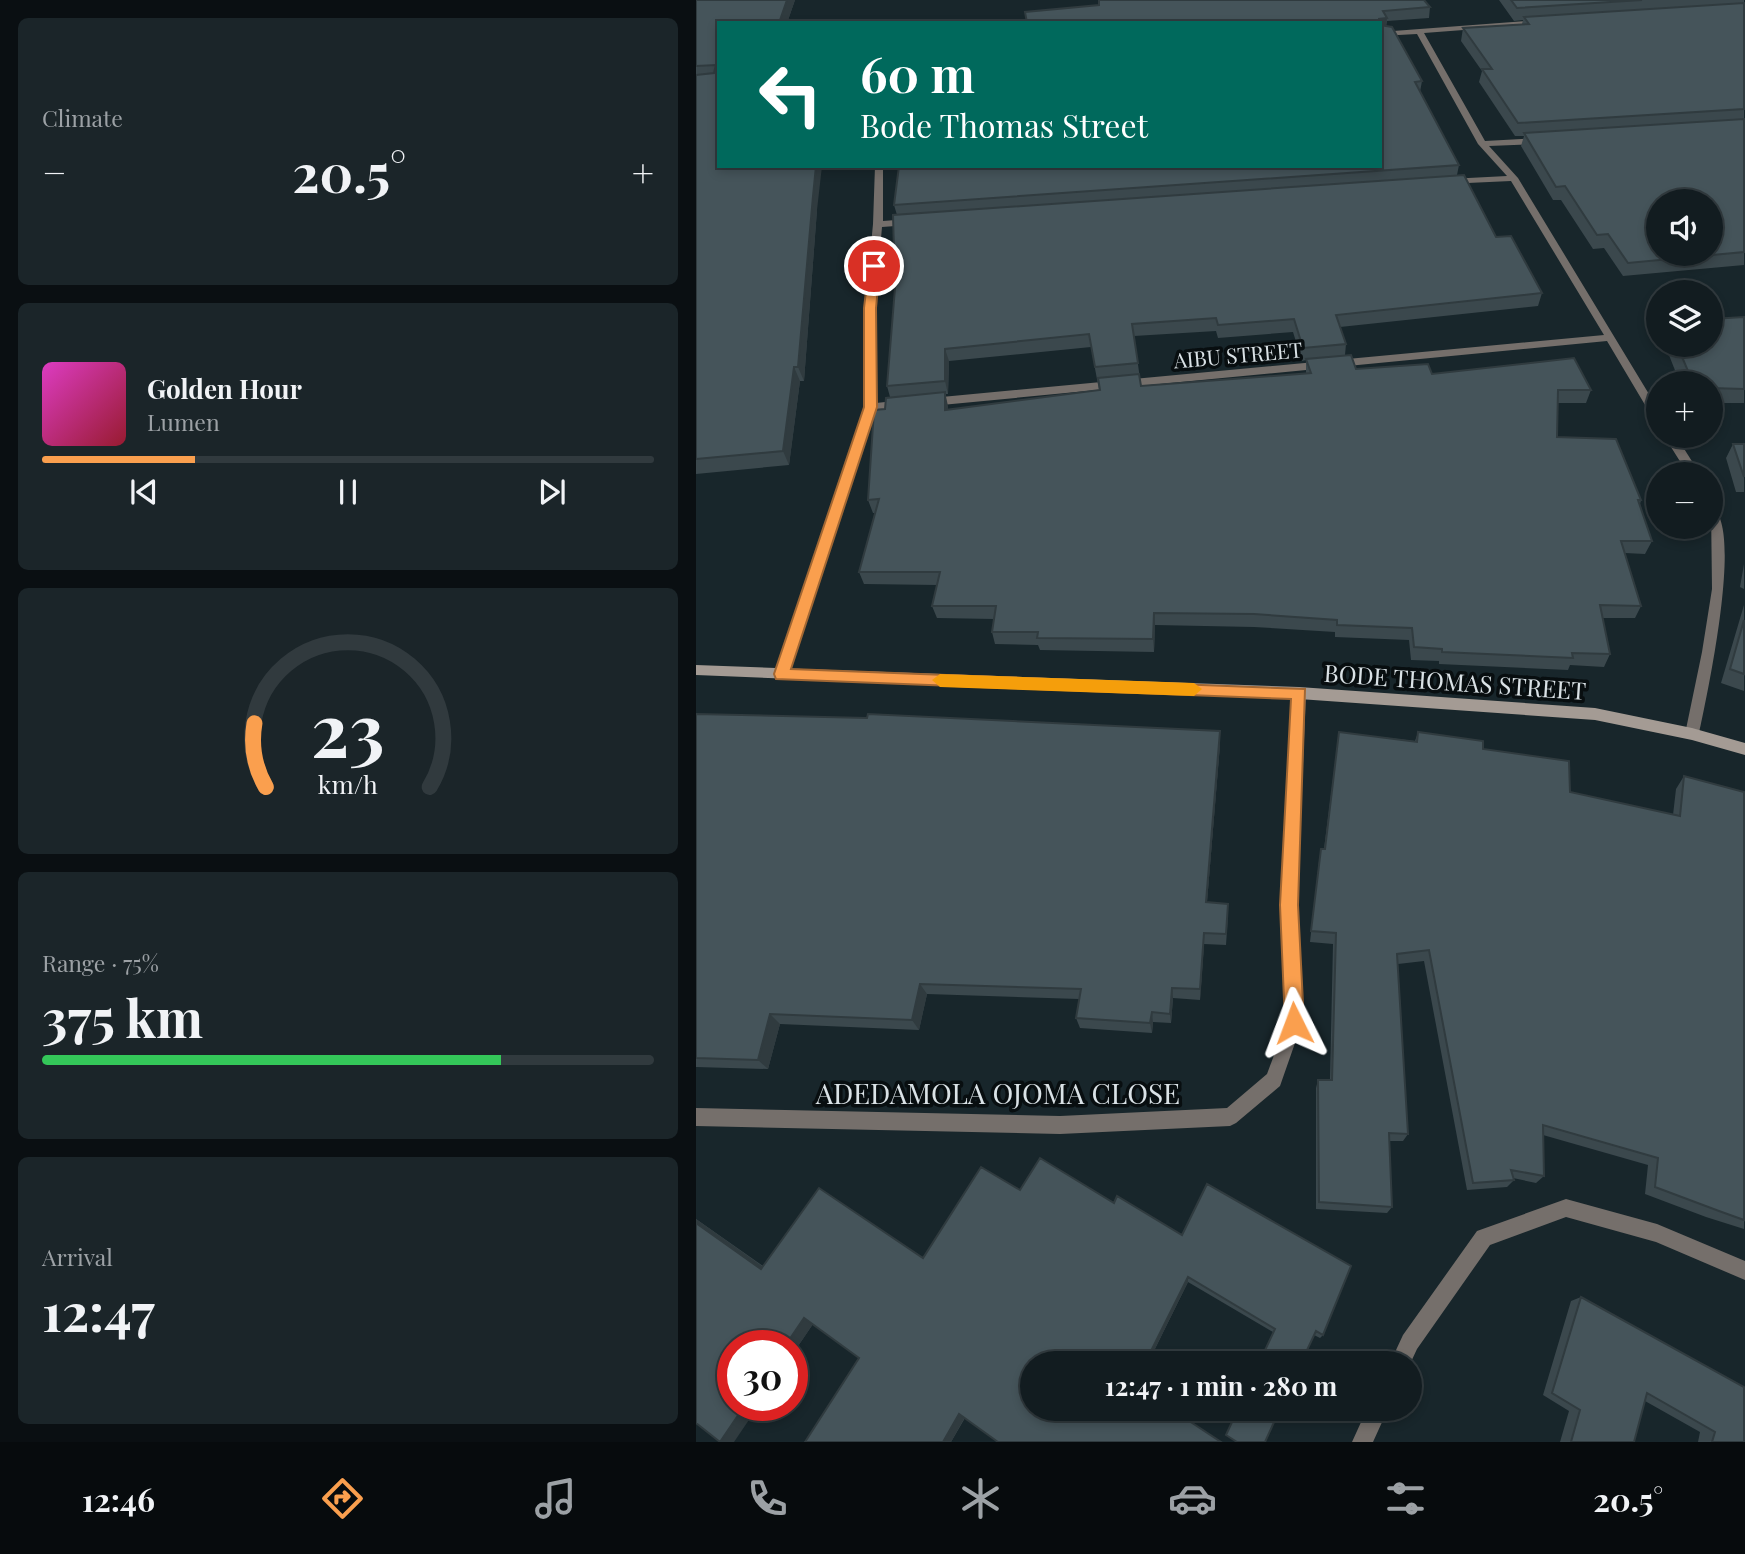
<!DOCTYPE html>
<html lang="en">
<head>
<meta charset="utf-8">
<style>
	:root { --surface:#121c20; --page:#1b2529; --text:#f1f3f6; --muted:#9ca1a5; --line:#313a3e; --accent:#fa9f4e }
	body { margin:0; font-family:"Playfair Display",serif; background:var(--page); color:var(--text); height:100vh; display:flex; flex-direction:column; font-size:26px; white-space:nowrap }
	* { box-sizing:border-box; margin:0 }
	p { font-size:23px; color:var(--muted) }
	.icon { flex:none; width:38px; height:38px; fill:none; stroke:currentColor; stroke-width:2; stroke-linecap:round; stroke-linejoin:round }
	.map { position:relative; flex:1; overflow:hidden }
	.sheet { display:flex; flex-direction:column; gap:18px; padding:18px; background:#0a0f12; width:696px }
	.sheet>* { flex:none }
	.banner { position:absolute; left:21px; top:21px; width:665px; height:147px; border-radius:0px; box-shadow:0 4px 10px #0003,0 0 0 2px var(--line); background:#00695c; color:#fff; overflow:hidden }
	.fabs { position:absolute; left:950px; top:189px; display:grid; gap:14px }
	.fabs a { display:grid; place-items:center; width:77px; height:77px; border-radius:50%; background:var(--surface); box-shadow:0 4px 10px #0003,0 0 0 2px var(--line); font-size:35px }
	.speed { position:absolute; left:21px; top:1330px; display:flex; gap:14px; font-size:35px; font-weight:700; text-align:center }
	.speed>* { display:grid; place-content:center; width:91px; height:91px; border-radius:50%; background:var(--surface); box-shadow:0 4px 10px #0003,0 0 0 2px var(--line); line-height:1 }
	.speed .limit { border:10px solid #d22; background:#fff; color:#111 }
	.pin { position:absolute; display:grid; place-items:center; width:60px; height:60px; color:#fff; margin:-30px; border:4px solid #fff; border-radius:50%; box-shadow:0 2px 7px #0007 }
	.me { position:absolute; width:77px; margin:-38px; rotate:357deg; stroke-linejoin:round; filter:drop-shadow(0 0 5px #0008) }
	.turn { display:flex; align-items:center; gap:24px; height:147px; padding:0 28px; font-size:32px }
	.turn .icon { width:91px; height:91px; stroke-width:2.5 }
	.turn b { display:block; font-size:49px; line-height:60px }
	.big { font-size:52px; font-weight:700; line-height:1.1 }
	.sheet .card { flex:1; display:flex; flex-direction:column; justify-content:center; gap:10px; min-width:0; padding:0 24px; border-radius:10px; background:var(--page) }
	.sheet .dial { align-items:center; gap:0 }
	.dial svg { height:182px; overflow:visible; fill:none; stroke:var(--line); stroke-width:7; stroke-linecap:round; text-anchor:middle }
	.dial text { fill:var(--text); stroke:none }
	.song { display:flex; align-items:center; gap:21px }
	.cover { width:84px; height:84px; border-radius:10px; background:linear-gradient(135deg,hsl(310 70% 55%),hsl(350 70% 35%)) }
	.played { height:7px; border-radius:4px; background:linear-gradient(90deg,var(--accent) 25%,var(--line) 25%) }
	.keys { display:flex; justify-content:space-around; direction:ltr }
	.heat { display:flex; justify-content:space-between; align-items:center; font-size:38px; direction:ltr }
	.charge { height:10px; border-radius:5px; background:linear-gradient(90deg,#34c759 75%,var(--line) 0) }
	.trip { position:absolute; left:324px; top:1351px; width:402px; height:70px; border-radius:35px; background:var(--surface); box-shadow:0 4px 10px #0003,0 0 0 2px var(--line); font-weight:700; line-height:70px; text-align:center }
	.tab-bar { display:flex; height:112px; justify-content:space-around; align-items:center; background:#070b0d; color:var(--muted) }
	.tab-bar .icon { width:49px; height:49px }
	.tab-bar .selected { color:var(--accent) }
	.tab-bar b { font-size:32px; color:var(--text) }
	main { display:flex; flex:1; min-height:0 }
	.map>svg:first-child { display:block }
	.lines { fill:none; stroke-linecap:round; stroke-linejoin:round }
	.minor { fill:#756f6b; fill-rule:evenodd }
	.secondary { fill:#a49b94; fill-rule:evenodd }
	.wall { fill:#3b484d; fill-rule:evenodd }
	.shaded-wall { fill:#303b3f }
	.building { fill:#45545a; stroke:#303b3f; stroke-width:2; fill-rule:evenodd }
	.route { fill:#fa9f4e; stroke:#a26733; stroke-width:2 }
	.slow { fill:#f59e0b }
	.labels { text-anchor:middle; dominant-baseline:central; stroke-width:7; stroke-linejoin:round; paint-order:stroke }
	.far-street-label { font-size:21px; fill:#dae2e6; stroke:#080e10 }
	.street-label { font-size:24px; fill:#dae2e6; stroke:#080e10 }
	.near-street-label { font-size:28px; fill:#dae2e6; stroke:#080e10 }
</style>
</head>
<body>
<main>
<section class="sheet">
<div class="card"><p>Climate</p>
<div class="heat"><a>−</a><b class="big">20.5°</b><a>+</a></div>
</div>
<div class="card">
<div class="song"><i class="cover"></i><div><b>Golden Hour</b><p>Lumen</p></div></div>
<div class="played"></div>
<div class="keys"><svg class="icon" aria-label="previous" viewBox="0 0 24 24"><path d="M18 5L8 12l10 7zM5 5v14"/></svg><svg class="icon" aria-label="pause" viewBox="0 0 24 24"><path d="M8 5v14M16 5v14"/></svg><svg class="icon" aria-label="next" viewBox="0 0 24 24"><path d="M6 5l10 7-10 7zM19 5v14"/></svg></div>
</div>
<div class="card dial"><svg viewBox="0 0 100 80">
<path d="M14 69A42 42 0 1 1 86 69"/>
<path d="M14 69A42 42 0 0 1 9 41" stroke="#fa9f4e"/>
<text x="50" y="56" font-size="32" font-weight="700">23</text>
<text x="50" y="72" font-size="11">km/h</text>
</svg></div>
<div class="card"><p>Range · 75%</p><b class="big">375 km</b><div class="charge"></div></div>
<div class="card"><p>Arrival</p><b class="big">12:47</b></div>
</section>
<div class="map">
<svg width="1049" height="1442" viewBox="0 0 1049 1442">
	<rect width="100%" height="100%" fill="#18262b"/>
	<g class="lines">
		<!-- minor -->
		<path class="minor" d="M 845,20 L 849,22 L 848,24 L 728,33 L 789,141 L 845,138 L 849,141 L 845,144 L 793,146 L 822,178 L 962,409 L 962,421 L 958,420 L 911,341 L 235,406 L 229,402 L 235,398 L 908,335 L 815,181 L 750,184 L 750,180 L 753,179 L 811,176 L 782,144 L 721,34 L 684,36 L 684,32 Z
			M 179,166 L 187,166 L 187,221 L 213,219 L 218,222 L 213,225 L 186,227 L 179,308 L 180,403 L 208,400 L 214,404 L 208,408 L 178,410 L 93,674 L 86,679 L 79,674 L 168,407 L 169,308 L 177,224 Z
			M 968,436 L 980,436 L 1004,474 L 992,474 Z
			M 1015,507 C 1049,523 1010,700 1003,734 L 1001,738 L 991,738 L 989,734 L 1006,652 L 1016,589 Z
			M 603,687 L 608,689 L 610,693 L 601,905 L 606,1023 L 584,1086 L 540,1123 L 534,1126 L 364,1134 L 0,1126 L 0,1108 L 364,1116 L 531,1108 L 571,1074 L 590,1023 L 585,905 L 596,693 L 598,689 Z
			M 870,1199 L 961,1224 L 1049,1261 L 1049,1280 L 960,1242 L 870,1217 L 794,1245 L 721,1349 L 714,1364 L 694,1363 L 707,1335 L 781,1231 Z
			M 671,1409 L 692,1409 L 677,1442 L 656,1442 Z"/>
		<!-- secondary -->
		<path class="secondary" d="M 0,665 L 603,687 L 899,708 L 996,728 L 1049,743 L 1049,755 L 996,740 L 899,720 L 603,699 L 0,675 Z"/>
	</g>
	<!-- wall -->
	<path class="wall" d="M 0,0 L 99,0 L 91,23 L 23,23 L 121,210 L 108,381 L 104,381 L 93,465 L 0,474 Z
		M 803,0 L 1048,0 L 1048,265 L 927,276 L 908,248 L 897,249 L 865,200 L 857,200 L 825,146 L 828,136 L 819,136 L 783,82 L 786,71 L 765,41 L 767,28 L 826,24 L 827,20 L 818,21 Z
		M 734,7 L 733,18 L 691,21 L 690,26 L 726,81 L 724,92 L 763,165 L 761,175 L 800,237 L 846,293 L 842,306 L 644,327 L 650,344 L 649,355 L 660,369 L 736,374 L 895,390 L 890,403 L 862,403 L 861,437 L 945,500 L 944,504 L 956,541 L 949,554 L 929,553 L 945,606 L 939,618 L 906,618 L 914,654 L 908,667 L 874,665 L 872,670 L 743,664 L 743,661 L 715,660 L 713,640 L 639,637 L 639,632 L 558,627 L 459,625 L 458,652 L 344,650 L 342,645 L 299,644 L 296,632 L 298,619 L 241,618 L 236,606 L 241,585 L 168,584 L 163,572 L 179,513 L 177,513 L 172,500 L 189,409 L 194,397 L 191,386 L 199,288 L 201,215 L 198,205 L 684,166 L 330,23 ZM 520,331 L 522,338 L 597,332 L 606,361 L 610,360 L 610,374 L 445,386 L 438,336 ZM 395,347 L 403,390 L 252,410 L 249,394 L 252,394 L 253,361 Z
		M 1048,317 L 1048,403 L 1015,403 L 1015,383 L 984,383 L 969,345 L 1015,345 Z
		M 1037,444 L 1048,444 L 1048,492 L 1040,492 L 1030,458 Z
		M 1048,564 L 1048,589 L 1044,587 Z
		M 1048,605 L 1048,691 L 1025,683 Z
		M 0,714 L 524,745 L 511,902 L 532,915 L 530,945 L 508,944 L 504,1000 L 477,998 L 475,1023 L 457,1022 L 456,1033 L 384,1028 L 380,1018 L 383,999 L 231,994 L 223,1030 L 84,1024 L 72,1069 L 0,1067 Z
		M 643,732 L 719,741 L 722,732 L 787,749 L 874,792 L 977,815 L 980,789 L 988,776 L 1048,792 L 1048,1229 L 1010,1217 L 949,1194 L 952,1165 L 847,1135 L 848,1176 L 840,1183 L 817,1178 L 818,1180 L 811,1187 L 771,1190 L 728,961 L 702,964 L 712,1134 L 707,1141 L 693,1141 L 696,1207 L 691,1213 L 620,1209 L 620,1088 L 622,1080 L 634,1080 L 637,944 L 614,942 L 623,861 L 625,849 L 628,849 Z
		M 344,1158 L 627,1335 L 624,1338 L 618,1335 L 577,1332 L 492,1282 L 452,1363 L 336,1363 L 269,1418 L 255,1442 L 109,1442 L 163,1358 L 117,1324 L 96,1355 L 96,1346 L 0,1423 L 0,1219 L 67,1266 L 227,1258 L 324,1190 Z
		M 885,1297 L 1048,1442 L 1002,1442 L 1004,1432 L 949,1401 L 938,1442 L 864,1442 L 873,1411 L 847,1395 L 875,1301 Z"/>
	<!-- shaded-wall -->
	<path class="shaded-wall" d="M 91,0 L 99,0 L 91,23 L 83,23 Z
		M 691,18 L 690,29 L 684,30 L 683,19 Z
		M 120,166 L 126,166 L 121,210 L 108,381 L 102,367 L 117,196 Z
		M 249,349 L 253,361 L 252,394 L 249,381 Z
		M 98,367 L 104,381 L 93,465 L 87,451 Z
		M 249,392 L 252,406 L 252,423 L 249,410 Z
		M 458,613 L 459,625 L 458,652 L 457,639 Z
		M 524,731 L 524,745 L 510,914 L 510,902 Z
		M 508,933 L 508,944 L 504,1000 L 504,989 Z
		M 224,984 L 231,994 L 223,1030 L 216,1020 Z
		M 476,988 L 477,998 L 475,1023 L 474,1014 Z
		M 456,1012 L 457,1022 L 456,1033 L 454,1023 Z
		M 74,1014 L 84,1024 L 72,1069 L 62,1060 Z
		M 0,1219 L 77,1274 L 65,1269 L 0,1223 Z
		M 492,1277 L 492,1282 L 452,1363 L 449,1363 Z
		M 108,1318 L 119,1321 L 96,1355 L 96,1346 L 89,1346 Z
		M 49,1405 L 63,1405 L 38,1442 L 24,1442 Z
		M 263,1414 L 270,1415 L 255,1442 L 247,1442 Z"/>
	<!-- building -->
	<path class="building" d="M 0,0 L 91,0 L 83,23 L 23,23 L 23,166 L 120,166 L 117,196 L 102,367 L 98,367 L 87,451 L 0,459 L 0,75 L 18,73 L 20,65 L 0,66 Z
		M 403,0 L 728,0 L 734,7 L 687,11 L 691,18 L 683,19 L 683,23 L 331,23 L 329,12 L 403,5 Z
		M 815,0 L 946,0 L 821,8 Z
		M 1048,3 L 1048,109 L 822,123 L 786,69 L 796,69 L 767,28 L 833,24 L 828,17 Z
		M 684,25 L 696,27 L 726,81 L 719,82 L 763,165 L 198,205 L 203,166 L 684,166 Z
		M 1048,119 L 1048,252 L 932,263 L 912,234 L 901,235 L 869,186 L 860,187 L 828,133 ZM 962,201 L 1015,201 L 1015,254 L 962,254 Z
		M 768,175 L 800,237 L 815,236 L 846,293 L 640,315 L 650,344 L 607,348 L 598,319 L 522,325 L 520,318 L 436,324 L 442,363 L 399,367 L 393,334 L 249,349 L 249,381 L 191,386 L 199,288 L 197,215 Z
		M 1048,317 L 1048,389 L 1015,388 L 1015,383 L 997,383 L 981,345 L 1015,345 L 1015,319 Z
		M 655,355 L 660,369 L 732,364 L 736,374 L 878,358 L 895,390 L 862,390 L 861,437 L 920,439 L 945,500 L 942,500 L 956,541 L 925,541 L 945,606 L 904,605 L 914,654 L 876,653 L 877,658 L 746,652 L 746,649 L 718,647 L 716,628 L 641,625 L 641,620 L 558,614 L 458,613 L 457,639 L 341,638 L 342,632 L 296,632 L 300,606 L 236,606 L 244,572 L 163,572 L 183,499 L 172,500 L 178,410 L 189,409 L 190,398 L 249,392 L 249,410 L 404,390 L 402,378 L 443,374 L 445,386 L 615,373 L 610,359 Z
		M 1037,444 L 1048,444 L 1048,477 Z
		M 1048,620 L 1048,674 L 1034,669 Z
		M 0,714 L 171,718 L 172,714 L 524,731 L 510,902 L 532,904 L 530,934 L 508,933 L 504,989 L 476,988 L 474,1014 L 456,1012 L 454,1023 L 380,1018 L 385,989 L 224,984 L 216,1020 L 74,1014 L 62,1060 L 0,1058 Z
		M 643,732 L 721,742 L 722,732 L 787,741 L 787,749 L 873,761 L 874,792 L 984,816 L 988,776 L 1048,792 L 1048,1220 L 1023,1211 L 959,1187 L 962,1158 L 847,1125 L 848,1176 L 815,1170 L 818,1180 L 777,1183 L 733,950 L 701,954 L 712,1134 L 693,1133 L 696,1207 L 623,1202 L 622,1080 L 636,1080 L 640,933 L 615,931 L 625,849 L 629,849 Z
		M 344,1158 L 418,1203 L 421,1196 L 486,1235 L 511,1184 L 655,1266 L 627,1335 L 620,1331 L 605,1363 L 563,1363 L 579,1329 L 492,1277 L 449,1363 L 336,1363 L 336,1409 L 475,1409 L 525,1442 L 302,1442 L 263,1414 L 247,1442 L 109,1442 L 163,1358 L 108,1318 L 89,1346 L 37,1346 L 37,1405 L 49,1405 L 24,1442 L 0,1423 L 0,1223 L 65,1269 L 123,1188 L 227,1258 L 285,1167 L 324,1190 Z
		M 885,1297 L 1048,1387 L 1048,1442 L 1016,1442 L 1019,1432 L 951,1393 L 938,1442 L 875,1442 L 884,1410 L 856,1393 Z
		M 542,1409 L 584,1409 L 569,1442 L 541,1442 L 530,1435 Z"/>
	<!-- route -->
	<path class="route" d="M 178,263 L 184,266 L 180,308 L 181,407 L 95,669 L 609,689 L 602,905 L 608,1023 L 605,1030 L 598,1032 L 591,1030 L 589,1023 L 584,905 L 595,699 L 80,679 L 78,674 L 168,407 L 168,308 L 173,266 Z"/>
	<!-- slow -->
	<path class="slow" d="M 244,674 L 498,683 L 506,689 L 498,696 L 244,687 L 236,680 Z"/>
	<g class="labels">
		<!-- far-street labels -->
		<g class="far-street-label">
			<text transform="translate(542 354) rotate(-5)">AIBU STREET</text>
		</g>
		<!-- street labels -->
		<g class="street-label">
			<text transform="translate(759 681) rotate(4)">BODE THOMAS STREET</text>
		</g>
		<!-- near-street labels -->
		<g class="near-street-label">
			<text x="302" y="1092">ADEDAMOLA OJOMA CLOSE</text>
		</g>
	</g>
</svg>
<div class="fabs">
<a><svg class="icon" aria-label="sound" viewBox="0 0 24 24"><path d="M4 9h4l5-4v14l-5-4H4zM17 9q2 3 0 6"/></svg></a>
<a><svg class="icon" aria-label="layers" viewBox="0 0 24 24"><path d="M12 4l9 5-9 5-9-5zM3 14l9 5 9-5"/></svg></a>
<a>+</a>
<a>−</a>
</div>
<div class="speed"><div class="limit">30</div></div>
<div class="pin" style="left:178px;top:266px;background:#d93025"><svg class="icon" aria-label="arrive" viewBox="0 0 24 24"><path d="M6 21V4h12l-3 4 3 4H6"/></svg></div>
<svg class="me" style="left:598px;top:1023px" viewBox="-20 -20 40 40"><path d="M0-17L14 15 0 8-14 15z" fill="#fa9f4e" stroke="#fff" stroke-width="4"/></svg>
<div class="trip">12:47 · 1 min · 280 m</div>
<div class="banner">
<div class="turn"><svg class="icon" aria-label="left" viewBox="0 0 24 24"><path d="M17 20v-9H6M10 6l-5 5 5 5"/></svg><div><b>60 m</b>Bode Thomas Street</div></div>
</div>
</div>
</main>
<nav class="tab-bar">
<b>12:46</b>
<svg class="icon selected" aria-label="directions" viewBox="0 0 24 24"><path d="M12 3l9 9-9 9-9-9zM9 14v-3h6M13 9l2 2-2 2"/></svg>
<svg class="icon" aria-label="music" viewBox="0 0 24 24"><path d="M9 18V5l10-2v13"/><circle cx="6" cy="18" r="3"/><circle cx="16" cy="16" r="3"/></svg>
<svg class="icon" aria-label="phone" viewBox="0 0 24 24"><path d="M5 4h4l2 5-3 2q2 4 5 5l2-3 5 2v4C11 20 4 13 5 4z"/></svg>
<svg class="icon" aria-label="climate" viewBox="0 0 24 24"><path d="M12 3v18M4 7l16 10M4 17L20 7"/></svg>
<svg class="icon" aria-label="car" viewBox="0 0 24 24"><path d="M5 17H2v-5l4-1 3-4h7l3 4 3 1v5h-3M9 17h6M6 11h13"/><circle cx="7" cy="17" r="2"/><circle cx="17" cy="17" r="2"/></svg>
<svg class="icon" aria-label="filters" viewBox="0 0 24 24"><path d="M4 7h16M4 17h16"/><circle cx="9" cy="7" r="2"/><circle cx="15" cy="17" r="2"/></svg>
<b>20.5°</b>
</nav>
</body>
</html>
